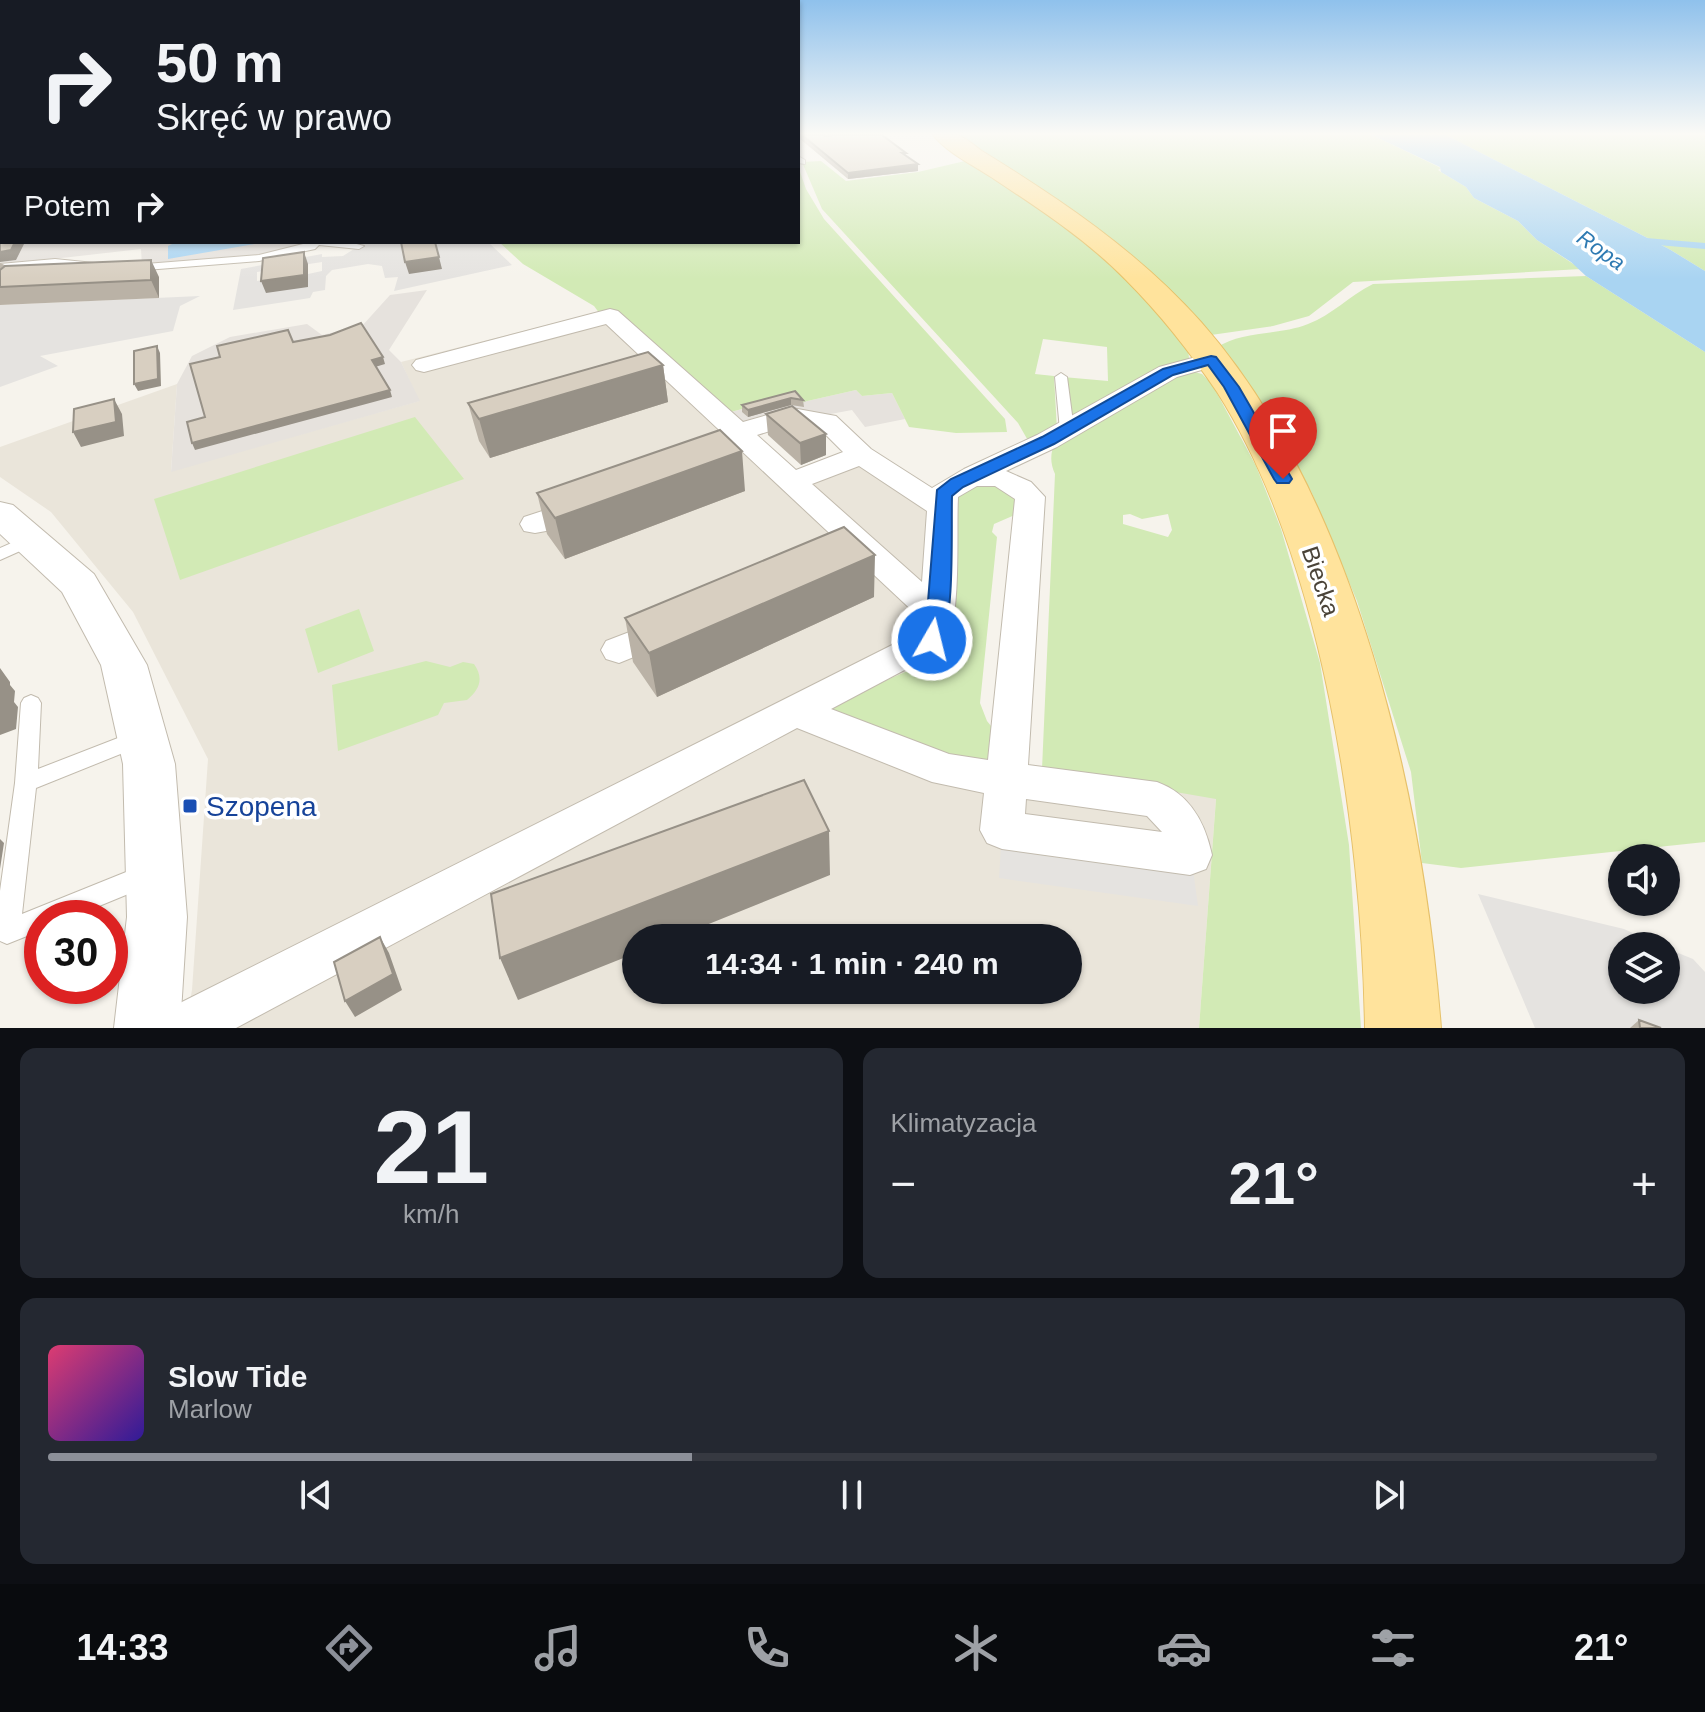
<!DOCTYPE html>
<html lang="pl">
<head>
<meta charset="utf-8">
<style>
	:root { --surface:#171b24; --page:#242831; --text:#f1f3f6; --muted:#9ea1a6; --line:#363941; --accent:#8c9099 }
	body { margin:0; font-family:Arial,sans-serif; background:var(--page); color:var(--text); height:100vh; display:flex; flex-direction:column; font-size:30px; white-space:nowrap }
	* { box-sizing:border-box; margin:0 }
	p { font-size:26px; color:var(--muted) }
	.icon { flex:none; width:44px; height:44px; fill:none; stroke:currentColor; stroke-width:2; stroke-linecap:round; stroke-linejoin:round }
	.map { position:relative; height:1028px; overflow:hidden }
	.details { display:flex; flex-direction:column; gap:20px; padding:20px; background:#0d0f14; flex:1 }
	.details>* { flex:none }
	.hud { position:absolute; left:0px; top:0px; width:800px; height:244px; box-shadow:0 2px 6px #0004; background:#171b24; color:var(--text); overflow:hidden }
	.tools { position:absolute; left:1608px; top:844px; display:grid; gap:16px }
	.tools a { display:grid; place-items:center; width:72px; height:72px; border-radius:50%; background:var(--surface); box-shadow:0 2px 6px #0004; font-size:40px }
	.speed { position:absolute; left:24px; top:900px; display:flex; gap:16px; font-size:40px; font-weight:700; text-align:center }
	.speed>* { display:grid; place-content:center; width:104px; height:104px; border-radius:50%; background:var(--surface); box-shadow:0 2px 6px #0004; line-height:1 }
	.speed .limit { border:12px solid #d22; background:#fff; color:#111 }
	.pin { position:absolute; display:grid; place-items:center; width:68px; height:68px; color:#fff; margin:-82px -34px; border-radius:50% 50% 50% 0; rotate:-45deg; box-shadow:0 0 8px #0007 }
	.pin .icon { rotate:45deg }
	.me { position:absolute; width:88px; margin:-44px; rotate:8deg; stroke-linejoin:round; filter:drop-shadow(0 0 6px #0008) }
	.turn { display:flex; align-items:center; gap:28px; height:168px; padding:0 24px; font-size:36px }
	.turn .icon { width:104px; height:104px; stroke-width:2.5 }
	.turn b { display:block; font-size:56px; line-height:68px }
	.then { display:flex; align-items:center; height:76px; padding:0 24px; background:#0003; gap:16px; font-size:30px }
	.big { font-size:60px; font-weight:800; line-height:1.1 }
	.details .tile { flex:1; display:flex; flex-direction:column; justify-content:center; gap:12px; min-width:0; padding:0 28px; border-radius:16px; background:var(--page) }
	.details .dial { align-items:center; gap:0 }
	.dial b { font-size:104px; line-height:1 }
	.song { display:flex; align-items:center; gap:24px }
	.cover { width:96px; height:96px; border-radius:12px; background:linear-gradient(135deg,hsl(340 70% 55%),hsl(250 70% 35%)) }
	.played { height:8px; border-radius:4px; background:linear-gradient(90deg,var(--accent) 40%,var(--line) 40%) }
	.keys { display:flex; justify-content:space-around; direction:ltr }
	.heat { display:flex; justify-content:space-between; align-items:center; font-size:44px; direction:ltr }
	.details .tiles { flex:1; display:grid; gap:20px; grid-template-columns:1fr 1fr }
	.tile:last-child { grid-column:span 2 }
	.trip { position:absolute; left:622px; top:924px; width:460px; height:80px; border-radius:40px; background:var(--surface); box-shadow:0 2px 6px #0004; font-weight:800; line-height:80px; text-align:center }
	.menu { display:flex; height:128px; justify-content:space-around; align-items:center; background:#090b0e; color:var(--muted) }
	.menu .icon { width:56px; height:56px }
	.menu .current { color:var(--accent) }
	.menu b { font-size:36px; color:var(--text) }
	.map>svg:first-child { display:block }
	.residential { fill:#eae5da; fill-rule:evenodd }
	.industrial { fill:#e6e2dd }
	.green { fill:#d2eab5; fill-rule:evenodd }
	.parking { fill:#e5e3e0; fill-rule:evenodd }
	.water { fill:#a9d4f2 }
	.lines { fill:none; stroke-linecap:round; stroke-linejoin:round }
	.stream { stroke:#a9d4f2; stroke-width:6 }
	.service-casing { stroke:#c2bbae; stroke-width:2 }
	.minor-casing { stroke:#c2bbae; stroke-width:2 }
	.tertiary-casing { stroke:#c2bbae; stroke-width:2 }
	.primary-casing { stroke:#e6c16a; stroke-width:2 }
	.service { fill:#fff; fill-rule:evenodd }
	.minor { fill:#fff; fill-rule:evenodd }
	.tertiary { fill:#fff; fill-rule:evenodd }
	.primary { fill:#ffe39c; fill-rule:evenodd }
	.wall { fill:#bab2a6 }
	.shaded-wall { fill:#979187 }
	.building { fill:#d8cfc1; stroke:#979187; stroke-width:2 }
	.route { fill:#1a73e8; stroke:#114b97; stroke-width:2 }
	.transit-dot { fill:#1a4fb4; stroke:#fff; stroke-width:3 }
	.labels { text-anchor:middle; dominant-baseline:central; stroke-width:7; stroke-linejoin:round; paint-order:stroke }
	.far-water-label { font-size:22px; font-style:italic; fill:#2e7ab2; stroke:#fff }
	.street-label { font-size:24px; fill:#4b4439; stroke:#fff }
	.near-transit-label { font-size:28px; fill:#164399; stroke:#fff; text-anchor:start }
</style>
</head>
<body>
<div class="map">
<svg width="1705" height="1028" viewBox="0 0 1705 1028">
	<rect width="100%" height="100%" fill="#f6f3ec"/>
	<!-- residential -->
	<path class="residential" d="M 609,309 L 803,482 L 859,460 L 949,496 L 938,658 L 824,706 L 1042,769 L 1216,798 L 1199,1028 L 185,1028 L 192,990 L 208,759 L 133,612 L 51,512 L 0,477 L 0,447 L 177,384 L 171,471 L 419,401 L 401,362 ZM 636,938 L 1068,938 L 1068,990 L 636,990 Z"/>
	<!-- industrial -->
	<path class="industrial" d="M 0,135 L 2,242 L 311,242 L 277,252 L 244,257 L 142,266 L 141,249 L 0,265 Z
		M 427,290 L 389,350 L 401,362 L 420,401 L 171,472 L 177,384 L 192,356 L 230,337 L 307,324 L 322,335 L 362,326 L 390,295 Z
		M 856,390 L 862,396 L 892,393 L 905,419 L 865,427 L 852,410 L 809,418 L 799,408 L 738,425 L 727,413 L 797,395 L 803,402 Z"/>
	<!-- green -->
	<path class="green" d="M 959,135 L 1372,135 L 1441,168 L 1438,170 L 1441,172 L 1466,187 L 1474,198 L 1518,221 L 1537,240 L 1581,269 L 1353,282 L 1309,316 L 1273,326 L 1211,335 L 1204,332 L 1108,238 L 1057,200 Z
		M 1446,135 L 1705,135 L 1705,271 L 1669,249 Z
		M 821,161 L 846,181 L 918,172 L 965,161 C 1010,189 1056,217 1097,251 C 1132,279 1160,315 1188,350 L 1189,358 L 1069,424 L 1063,377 L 1108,381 L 1107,347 L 1043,339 L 1035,374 L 1054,376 L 1057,430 L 1030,444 L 1018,423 L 822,209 L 802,162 Z
		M 798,166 L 806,189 L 824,219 L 1005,419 L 1007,432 L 956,433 L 909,427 L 892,393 L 862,396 L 856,390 L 803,402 L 796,395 L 727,413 L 608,313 L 600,314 L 594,306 L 523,264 L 499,242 L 798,242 Z
		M 1586,276 L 1705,352 L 1705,842 L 1461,868 L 1422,863 L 1411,772 L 1357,601 L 1311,491 L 1261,401 L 1216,348 C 1243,330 1278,336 1308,324 C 1332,315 1349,296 1373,284 Z
		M 1191,371 L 1202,374 L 1212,384 L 1256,466 L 1281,529 L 1320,663 L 1349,845 L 1361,1028 L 1199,1028 L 1216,799 L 1042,769 L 1055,474 C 1050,463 1050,453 1055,443 L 1141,391 ZM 1130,514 L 1142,519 L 1168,514 L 1172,530 L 1168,537 L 1123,524 L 1123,515 Z
		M 415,417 L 464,479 L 180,580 L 154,499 Z
		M 988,483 L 1016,489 L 1017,514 L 994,524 L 992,532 L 997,537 L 980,703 L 987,721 L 1000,737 L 997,756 L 979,765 L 837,721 L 823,707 L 938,658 L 949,496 Z
		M 359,609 L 374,651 L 318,673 L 305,629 Z
		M 426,661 L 450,667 L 463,662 L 474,664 C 484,678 480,689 467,700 L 444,703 L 438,715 L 338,751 L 332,685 Z"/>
	<!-- parking -->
	<path class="parking" d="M 365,242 L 488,242 L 512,265 L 394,291 L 398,277 L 385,278 L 382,266 L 368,264 L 332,270 L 326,276 L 325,290 L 313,292 L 310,298 L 233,310 L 241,269 L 322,254 L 322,257 L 343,256 ZM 322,262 L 322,271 L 308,274 L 308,286 L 267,279 L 257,281 L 257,272 Z
		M 200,296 L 180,306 L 173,331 L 40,356 L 58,366 L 0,387 L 0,305 Z
		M 1002,830 L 1191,855 L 1198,906 L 999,878 Z
		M 1478,894 L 1624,929 L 1662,946 L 1622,946 L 1622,990 L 1666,990 L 1666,948 L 1693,959 L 1705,972 L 1705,1028 L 1535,1028 Z"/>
	<!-- water -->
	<path class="water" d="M 1372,135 L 1446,135 L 1669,249 L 1705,271 L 1705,352 L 1586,276 L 1571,262 L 1537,240 L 1518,221 L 1474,198 L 1466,187 L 1441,172 L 1440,167 Z
		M 176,242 L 187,243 L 266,242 L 168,259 L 168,246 Z"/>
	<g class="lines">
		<!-- stream -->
		<path class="stream" d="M 1646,241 L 1705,246"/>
		<defs>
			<path id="service" d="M 798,156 L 805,160 L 805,164 L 798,163 Z
				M 0,167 L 2,167 L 2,171 L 0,171 Z
				M 0,184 L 2,184 L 2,190 L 0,190 Z
				M 311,242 L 349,242 L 364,246 L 359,249 L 319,245 L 315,249 L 259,261 L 133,271 L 128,268 L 133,265 L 259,255 Z
				M 55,259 L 94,263 L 99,266 L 94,269 L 55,265 L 0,270 L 0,264 Z
				M 1061,373 L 1067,377 L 1074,430 L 1067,434 L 1060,430 L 1055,377 Z
				M 32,534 L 38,535 L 40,539 L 38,543 L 0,560 L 0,548 Z
				M 31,695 L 38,698 L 41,703 L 38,769 L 136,731 L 143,733 L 147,739 L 143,745 L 36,788 L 22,914 L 146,864 L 155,867 L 158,875 L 155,883 L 70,918 L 42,918 L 42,930 L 7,944 L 0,941 L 0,891 L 15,783 L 21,703 L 24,698 Z"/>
			<path id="minor" d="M 610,309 L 618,311 L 743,422 L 792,408 L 836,416 L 871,449 L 932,488 L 964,469 L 1037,435 L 1159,367 L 1211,353 L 1219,355 L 1223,360 L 1219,365 L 1177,377 L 1057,447 L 1006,471 L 1031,482 L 1045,497 L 1028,765 L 1157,782 C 1190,794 1205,822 1212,855 L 1206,869 L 1190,875 L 1002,849 L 987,843 L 980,830 L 984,793 L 932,782 L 797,728 L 236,1028 L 158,1028 L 166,1010 L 916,633 L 919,617 L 606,324 L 424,372 L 416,370 L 412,365 L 416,360 ZM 793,424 L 819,428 L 843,452 L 796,470 L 757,435 ZM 859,466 L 927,511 L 922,582 L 812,484 ZM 977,486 L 995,486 L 1015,499 L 988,760 L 949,754 L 831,709 L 944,649 C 962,619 956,534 958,497 ZM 1026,799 L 1147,816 L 1162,832 L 1025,814 Z
				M 582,498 L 593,501 L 597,507 L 593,513 L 546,531 L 535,533 L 524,531 L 520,524 L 524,517 Z
				M 666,618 L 678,621 L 683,630 L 678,639 L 619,663 L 606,659 L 601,650 L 606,641 Z"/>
			<path id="tertiary" d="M 0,502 L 13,505 L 94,574 L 147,665 L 175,764 L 187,917 L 180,1028 L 114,1028 L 127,917 L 123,764 L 101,665 L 62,592 L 0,534 Z"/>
			<path id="primary" d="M 933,135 C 939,135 950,133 957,135 C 965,137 975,146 982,151 C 1008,167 1033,183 1058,200 C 1111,236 1159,275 1201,322 C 1357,499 1423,798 1441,1028 L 1365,1028 C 1362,834 1323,558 1217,392 C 1190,352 1160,314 1126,280 C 1087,240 1038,208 991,177 C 973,165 946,152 933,135 Z"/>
		</defs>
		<!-- service casing -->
		<use href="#service" class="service-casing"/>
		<!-- minor casing -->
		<use href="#minor" class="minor-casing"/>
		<!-- tertiary casing -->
		<use href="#tertiary" class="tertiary-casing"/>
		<!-- primary casing -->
		<use href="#primary" class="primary-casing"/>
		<!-- service -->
		<use href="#service" class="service"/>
		<!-- minor -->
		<use href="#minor" class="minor"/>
		<!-- tertiary -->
		<use href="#tertiary" class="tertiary"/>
		<!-- primary -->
		<use href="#primary" class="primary"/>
	</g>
	<!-- wall -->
	<path class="wall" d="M 799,135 L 824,135 L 906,153 L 905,156 L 918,164 L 918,171 L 848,179 L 799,138 Z
		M 0,263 L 7,266 L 159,277 L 159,298 L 0,305 Z
		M 663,365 L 668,402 L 490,458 L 479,441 L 468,403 Z
		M 795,391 L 803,400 L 804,407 L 791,405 L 748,417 L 742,412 L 742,405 Z
		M 766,414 L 826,434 L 826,455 L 801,465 L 768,435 Z
		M 745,491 L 565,559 L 547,534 L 537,493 Z
		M 874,597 L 657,697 L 633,662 L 625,618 Z
		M 1639,1020 L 1661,1028 L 1630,1028 Z"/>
	<!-- shaded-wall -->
	<path class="shaded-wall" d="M 918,164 L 918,171 L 848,179 L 848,173 Z
		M 15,242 L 25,242 L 16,260 L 0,262 L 0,252 Z
		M 304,252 L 308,264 L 308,287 L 266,293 L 261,281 Z
		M 439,257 L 442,269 L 409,274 L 405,262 Z
		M 151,260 L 159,277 L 159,298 L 151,280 Z
		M 157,346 L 160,353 L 161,386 L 138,391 L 134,384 Z
		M 383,357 L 385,364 L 375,367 L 372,360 Z
		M 663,365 L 668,402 L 490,458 L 479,419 Z
		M 390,390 L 392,397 L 195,450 L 192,443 Z
		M 791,398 L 791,405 L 748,417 L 748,410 Z
		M 114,399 L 122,414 L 124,436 L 81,447 L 73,432 Z
		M 826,434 L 826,455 L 801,465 L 800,443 Z
		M 742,451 L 745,491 L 565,559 L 555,518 Z
		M 875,555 L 874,597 L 657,697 L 649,653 Z
		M 0,668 L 10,682 L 10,685 L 15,691 L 14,702 L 18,707 L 16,729 L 0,735 Z
		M 829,831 L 830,875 L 674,938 L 636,938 L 636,953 L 518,1000 L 500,958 Z
		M 0,839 L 4,843 L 0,869 Z
		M 380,937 L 389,953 L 402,990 L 355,1017 L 345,1001 Z"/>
	<!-- building -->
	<path class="building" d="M 802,135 L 824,135 L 825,136 L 833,135 L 882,135 L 906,153 L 902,153 L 918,164 L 848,173 Z
		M 0,209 L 2,209 L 2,242 L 15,242 L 11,250 L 0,252 Z
		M 401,242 L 435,242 L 439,257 L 405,262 Z
		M 304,252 L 304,275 L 261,281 L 263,258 Z
		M 151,260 L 151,280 L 0,287 L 0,270 L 5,266 Z
		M 361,323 L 383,357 L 372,360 L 390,390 L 192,443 L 187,422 L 205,417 L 190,364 L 220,357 L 217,346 L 288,330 L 293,342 L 330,335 Z
		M 157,346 L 158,379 L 134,384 L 134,351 Z
		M 648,352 L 663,365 L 479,419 L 468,403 Z
		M 795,391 L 803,400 L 791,398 L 748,410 L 742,405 Z
		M 114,399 L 116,422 L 73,432 L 74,409 Z
		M 792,406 L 826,434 L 800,443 L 766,414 Z
		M 720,430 L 742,451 L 555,518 L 537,493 Z
		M 844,527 L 875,555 L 649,653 L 625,618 Z
		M 804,780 L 829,831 L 500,958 L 491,894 Z
		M 380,937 L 393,974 L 345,1001 L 334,962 Z
		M 1639,1020 L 1661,1028 L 1640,1028 Z"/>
	<!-- sky -->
	<linearGradient id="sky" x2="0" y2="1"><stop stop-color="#8fc1ec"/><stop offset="0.48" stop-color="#fbfaf6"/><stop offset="1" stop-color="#fbfaf6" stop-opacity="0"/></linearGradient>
	<rect width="1705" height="279" fill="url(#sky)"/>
	<!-- route -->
	<path class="route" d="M 1211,356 L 1216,357 L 1239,387 L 1292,479 L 1289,483 L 1277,483 L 1274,479 L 1224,387 L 1208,365 L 1173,375 L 1054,444 L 963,487 L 952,496 C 951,530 955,619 940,646 L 924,646 L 921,640 L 927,614 L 937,490 L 951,479 L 1042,437 L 1163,369 Z"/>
	<!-- markers -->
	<rect class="transit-dot" x="182" y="798" width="16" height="16" rx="4"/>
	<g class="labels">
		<!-- far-water labels -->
		<g class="far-water-label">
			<text transform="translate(1601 250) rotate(35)">Ropa</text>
		</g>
		<!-- street labels -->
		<g class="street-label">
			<text transform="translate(1321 581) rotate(71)">Biecka</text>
		</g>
		<!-- near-transit labels -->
		<g class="near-transit-label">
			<text x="206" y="806">Szopena</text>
		</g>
	</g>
</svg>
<div class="tools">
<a><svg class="icon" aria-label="sound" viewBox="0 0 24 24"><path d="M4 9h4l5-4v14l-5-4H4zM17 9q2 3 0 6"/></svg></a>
<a><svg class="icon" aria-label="layers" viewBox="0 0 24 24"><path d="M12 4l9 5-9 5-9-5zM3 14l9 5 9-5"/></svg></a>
</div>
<div class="speed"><div class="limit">30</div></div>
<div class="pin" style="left:1283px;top:479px;background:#d93025"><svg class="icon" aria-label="arrive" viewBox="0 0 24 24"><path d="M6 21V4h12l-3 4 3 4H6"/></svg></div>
<svg class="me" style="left:932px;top:640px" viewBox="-20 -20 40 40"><circle r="17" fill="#1a73e8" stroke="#fff" stroke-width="3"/><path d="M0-11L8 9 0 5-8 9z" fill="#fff"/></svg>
<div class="trip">14:34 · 1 min · 240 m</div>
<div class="hud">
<div class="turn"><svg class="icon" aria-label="right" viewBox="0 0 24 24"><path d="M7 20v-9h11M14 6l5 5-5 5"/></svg><div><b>50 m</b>Skręć w prawo</div></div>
<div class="then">Potem<svg class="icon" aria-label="right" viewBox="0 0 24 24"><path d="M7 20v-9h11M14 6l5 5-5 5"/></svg></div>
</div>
</div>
<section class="details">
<div class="tiles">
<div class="tile dial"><b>21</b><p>km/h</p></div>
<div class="tile"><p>Klimatyzacja</p>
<div class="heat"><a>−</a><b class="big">21°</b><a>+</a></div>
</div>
<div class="tile">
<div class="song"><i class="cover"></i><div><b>Slow Tide</b><p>Marlow</p></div></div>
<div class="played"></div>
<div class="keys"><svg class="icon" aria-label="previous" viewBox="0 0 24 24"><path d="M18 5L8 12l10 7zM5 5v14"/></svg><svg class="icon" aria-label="pause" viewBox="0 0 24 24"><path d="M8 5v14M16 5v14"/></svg><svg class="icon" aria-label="next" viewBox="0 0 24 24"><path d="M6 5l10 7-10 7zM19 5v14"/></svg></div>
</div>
</div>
</section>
<nav class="menu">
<b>14:33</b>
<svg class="icon current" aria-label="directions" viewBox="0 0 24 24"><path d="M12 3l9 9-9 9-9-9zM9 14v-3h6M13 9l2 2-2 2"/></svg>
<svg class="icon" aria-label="music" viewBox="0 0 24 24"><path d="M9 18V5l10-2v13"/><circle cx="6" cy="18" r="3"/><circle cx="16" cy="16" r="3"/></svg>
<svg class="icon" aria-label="phone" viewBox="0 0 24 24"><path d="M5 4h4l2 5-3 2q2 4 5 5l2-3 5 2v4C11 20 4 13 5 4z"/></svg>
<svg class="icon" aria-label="climate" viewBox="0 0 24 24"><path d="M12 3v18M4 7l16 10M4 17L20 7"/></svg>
<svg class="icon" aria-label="car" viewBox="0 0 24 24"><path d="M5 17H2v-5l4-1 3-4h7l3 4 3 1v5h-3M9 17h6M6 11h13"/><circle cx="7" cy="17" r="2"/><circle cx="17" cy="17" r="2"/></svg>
<svg class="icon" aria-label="filters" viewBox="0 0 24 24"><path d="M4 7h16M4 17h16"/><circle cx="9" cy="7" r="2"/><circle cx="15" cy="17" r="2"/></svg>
<b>21°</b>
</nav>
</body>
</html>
